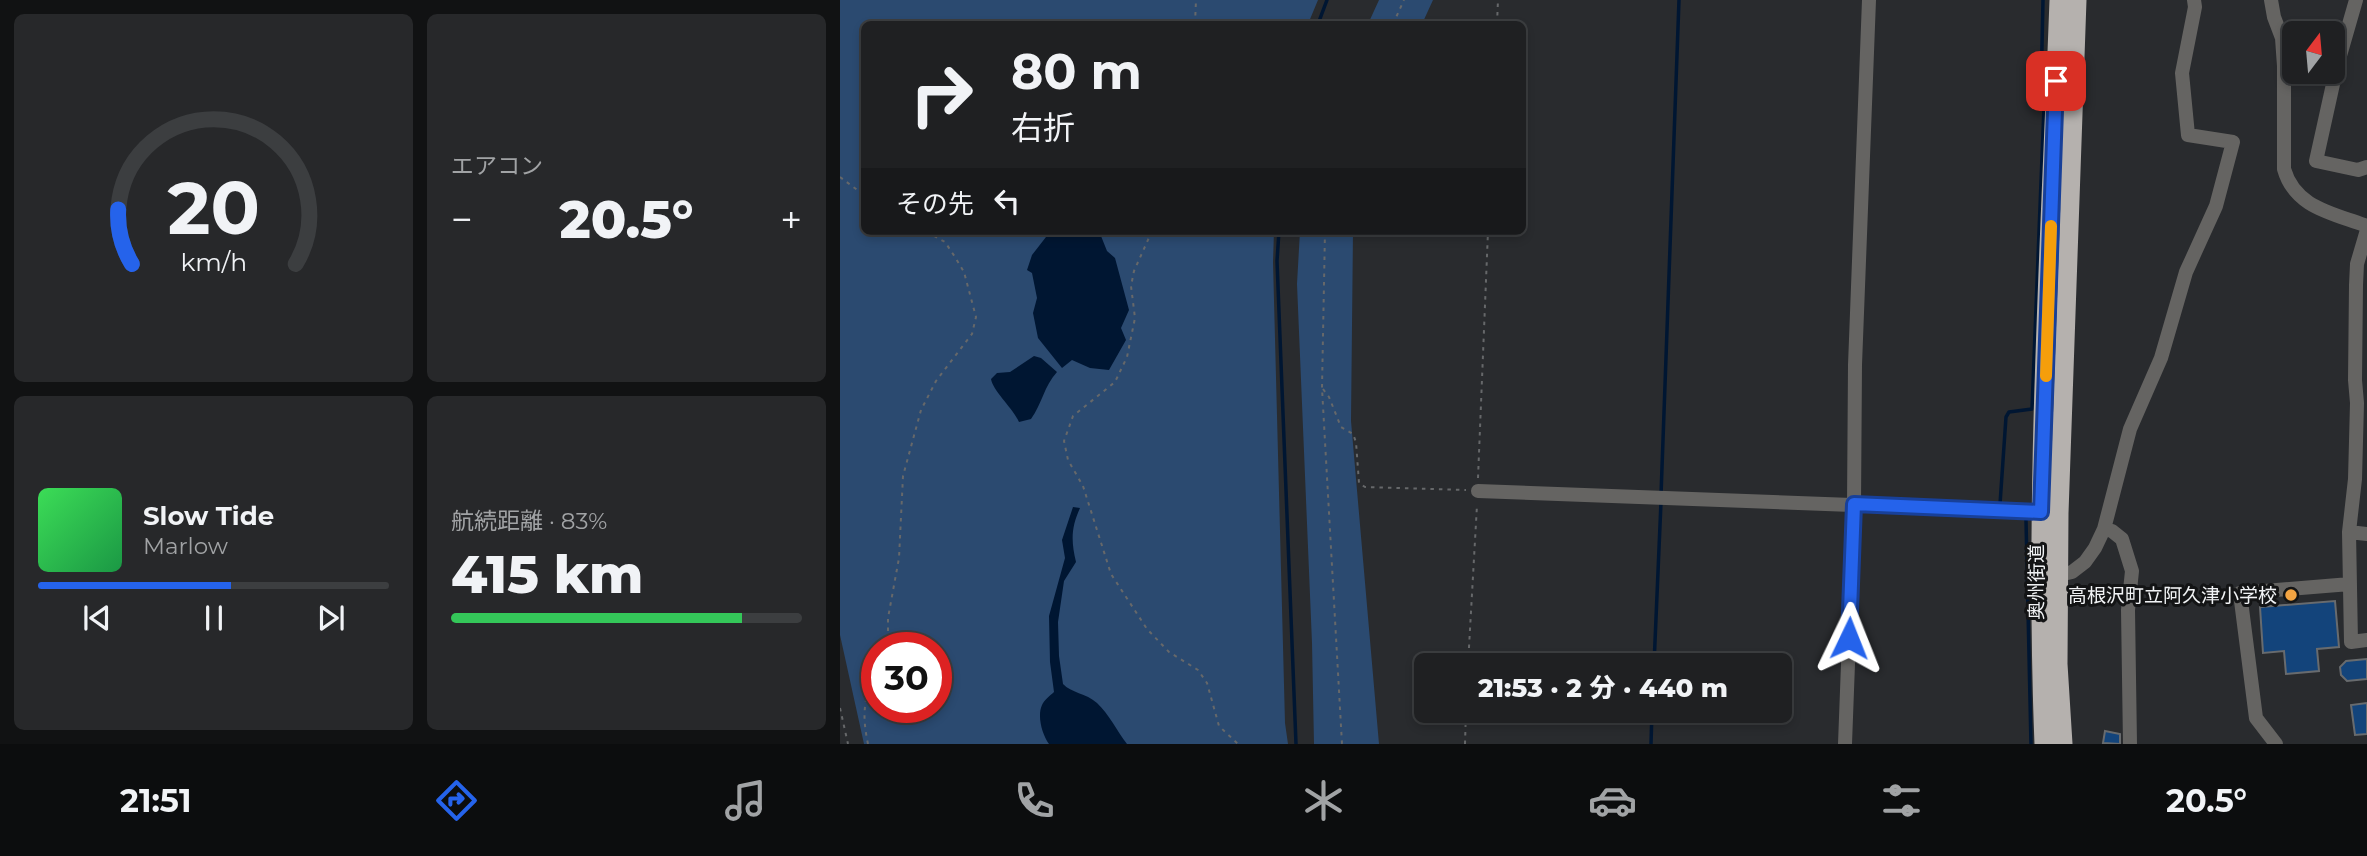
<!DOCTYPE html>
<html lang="ja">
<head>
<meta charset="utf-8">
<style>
	:root { --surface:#1f2022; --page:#27282a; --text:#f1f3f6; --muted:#a1a3a5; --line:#3c3e40; --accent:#2563eb }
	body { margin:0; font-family:Montserrat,"Noto Sans JP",sans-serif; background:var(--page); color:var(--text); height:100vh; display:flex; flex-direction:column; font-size:26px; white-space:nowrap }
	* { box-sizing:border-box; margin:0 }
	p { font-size:23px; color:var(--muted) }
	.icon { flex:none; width:38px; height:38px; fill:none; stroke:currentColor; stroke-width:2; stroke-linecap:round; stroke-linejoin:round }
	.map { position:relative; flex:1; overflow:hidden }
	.details { display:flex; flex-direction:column; gap:14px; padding:14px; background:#111213; width:840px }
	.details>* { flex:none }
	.guide { position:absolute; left:21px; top:21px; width:665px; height:214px; border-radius:10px; box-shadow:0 4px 10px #0003,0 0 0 2px var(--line); background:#1f2022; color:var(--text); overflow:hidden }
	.needle { width:46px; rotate:16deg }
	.controls { position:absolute; left:1442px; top:21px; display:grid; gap:14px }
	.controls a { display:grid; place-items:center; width:63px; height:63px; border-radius:10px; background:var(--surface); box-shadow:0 4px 10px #0003,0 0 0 2px var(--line); font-size:35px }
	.speed { position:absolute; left:21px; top:632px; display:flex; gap:14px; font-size:35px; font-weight:700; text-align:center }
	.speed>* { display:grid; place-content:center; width:91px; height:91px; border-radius:50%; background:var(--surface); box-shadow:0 4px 10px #0003,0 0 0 2px var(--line); line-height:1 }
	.speed .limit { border:10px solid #d22; background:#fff; color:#111 }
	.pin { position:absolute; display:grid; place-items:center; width:60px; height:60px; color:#fff; margin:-30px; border-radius:14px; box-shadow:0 4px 10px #0006 }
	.me { position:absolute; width:77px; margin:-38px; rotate:2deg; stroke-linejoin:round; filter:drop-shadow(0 0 5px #0008) }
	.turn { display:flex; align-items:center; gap:24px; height:147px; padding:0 35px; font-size:32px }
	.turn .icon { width:91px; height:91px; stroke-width:2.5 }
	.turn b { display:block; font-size:49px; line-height:60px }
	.then { display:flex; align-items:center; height:66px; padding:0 35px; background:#0003; gap:14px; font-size:26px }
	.big { font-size:52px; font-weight:800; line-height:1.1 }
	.details .card { flex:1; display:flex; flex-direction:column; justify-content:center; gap:10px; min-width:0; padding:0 24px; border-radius:10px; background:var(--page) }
	.details .dial { align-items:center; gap:0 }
	.dial svg { height:182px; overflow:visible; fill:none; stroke:var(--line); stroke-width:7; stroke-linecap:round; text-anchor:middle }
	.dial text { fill:var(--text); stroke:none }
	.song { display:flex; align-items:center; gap:21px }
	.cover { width:84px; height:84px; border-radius:10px; background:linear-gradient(135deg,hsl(130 70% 55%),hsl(140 70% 35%)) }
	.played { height:7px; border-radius:4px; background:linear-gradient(90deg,var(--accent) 55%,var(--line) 55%) }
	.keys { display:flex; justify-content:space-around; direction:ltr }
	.heat { display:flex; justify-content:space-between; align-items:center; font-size:38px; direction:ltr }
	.charge { height:10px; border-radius:5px; background:linear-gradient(90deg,#34c759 83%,var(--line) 0) }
	.details .tiles { flex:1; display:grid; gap:14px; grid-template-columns:repeat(2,1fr) }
	.trip { position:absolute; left:574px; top:653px; width:378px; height:70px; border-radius:10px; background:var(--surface); box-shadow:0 4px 10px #0003,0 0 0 2px var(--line); font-weight:800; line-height:70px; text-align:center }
	.tab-bar { display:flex; height:112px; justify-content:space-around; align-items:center; background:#0c0d0e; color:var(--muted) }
	.tab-bar .icon { width:49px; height:49px }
	.tab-bar .active { color:var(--accent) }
	.tab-bar b { font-size:32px; color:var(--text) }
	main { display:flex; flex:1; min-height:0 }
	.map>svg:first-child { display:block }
	.green { fill:#2b4a70; fill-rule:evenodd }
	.water { fill:#001632 }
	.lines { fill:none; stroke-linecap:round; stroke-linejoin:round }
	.stream { stroke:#001632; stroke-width:3.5 }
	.building { fill:#13447b; stroke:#686b6e; stroke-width:2 }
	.path { stroke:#66686a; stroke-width:2; stroke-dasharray:3.5 5; stroke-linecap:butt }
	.minor { stroke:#656462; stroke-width:14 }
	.highway { stroke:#b5b1ae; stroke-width:19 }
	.route-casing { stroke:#184099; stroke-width:18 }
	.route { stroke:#2563eb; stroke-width:12 }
	.slow { stroke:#f59e0b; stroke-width:12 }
	.poi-dot { fill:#f3a442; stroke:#131415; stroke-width:2.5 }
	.labels { text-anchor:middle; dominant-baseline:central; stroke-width:6; stroke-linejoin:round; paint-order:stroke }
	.street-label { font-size:19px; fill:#f1f3f5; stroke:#131415 }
	.poi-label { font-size:19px; fill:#f1f3f5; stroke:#131415; text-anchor:end }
</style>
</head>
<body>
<main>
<section class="details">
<div class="tiles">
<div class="card dial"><svg viewBox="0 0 100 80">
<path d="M14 69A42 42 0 1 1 86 69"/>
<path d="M14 69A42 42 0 0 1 8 45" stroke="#2563eb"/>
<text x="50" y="56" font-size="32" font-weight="700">20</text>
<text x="50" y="72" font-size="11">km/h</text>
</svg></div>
<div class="card"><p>エアコン</p>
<div class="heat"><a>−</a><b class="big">20.5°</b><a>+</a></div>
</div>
<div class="card">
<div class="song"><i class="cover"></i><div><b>Slow Tide</b><p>Marlow</p></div></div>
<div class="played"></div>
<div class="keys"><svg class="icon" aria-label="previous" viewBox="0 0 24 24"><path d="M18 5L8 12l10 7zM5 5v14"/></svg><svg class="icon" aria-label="pause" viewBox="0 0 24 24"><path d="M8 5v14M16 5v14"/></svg><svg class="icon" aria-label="next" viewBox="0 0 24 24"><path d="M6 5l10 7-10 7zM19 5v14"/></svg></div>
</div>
<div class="card"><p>航続距離 · 83%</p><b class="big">415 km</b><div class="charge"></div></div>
</div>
</section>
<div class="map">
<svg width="1527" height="744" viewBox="0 0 1527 744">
	<rect width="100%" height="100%" fill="#292b2e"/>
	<!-- green -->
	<path class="green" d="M 0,0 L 478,0 L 468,24 L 24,24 L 24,231 L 434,231 L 433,262 L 445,723 L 448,744 L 24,744 L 0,635 ZM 37,648 L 96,648 L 96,707 L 37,707 Z
		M 539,0 L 593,0 L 582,24 L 528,24 Z
		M 460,231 L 513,231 L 511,421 L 539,744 L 474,744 L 472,643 L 457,284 Z"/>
	<!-- water -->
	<path class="water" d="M 203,231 L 259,231 L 267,251 L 275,258 L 289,310 L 281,328 L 286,340 L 269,370 L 250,368 L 232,360 L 222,368 L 198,338 L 193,313 L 197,298 L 192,273 L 187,270 L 192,255 L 206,237 Z
		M 194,356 L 201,358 L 217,372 C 204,386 202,404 191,419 L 179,422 C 172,407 153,391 151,379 L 157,373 L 170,372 Z
		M 233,507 L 240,508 C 231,528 231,541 236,562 L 224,581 L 218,622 L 219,656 L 223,684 C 231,693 246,693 257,703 C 269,714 277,731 287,744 L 209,744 C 202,734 197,716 202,705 C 204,700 211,695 214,692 L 210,662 L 209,616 L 225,558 L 222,540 Z"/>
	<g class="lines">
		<!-- stream -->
		<path class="stream" d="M 478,24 L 487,0
			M 439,231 L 437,261 L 456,744
			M 821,495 L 839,0
			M 1160,504 L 1166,417 L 1169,412 L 1192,409 L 1204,107 L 1201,91 L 1203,0
			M 1186,520 L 1191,744
			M 814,665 L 821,502
			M 811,744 L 812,710"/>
	</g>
	<!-- building -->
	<path class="building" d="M 1495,601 L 1499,647 L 1477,649 L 1479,671 L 1446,674 L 1444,651 L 1423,653 L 1420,607 Z
		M 1527,659 L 1527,679 L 1507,681 L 1501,675 L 1500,667 L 1506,661 Z
		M 1527,703 L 1527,734 L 1515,735 L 1511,705 Z
		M 1265,731 L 1280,734 L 1280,744 L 1263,743 Z"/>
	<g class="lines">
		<!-- path -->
		<path class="path" d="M 355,24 L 356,0
			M 553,24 L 564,0
			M 657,24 L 658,0
			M 0,177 L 24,195
			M 312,231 L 294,271 L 291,286 L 295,318 L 287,357 L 275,382 L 233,416 L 224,441 L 228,460 L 243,486 L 271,574 L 307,629 L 329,652 L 358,670 L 367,683 L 379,726 L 398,744
			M 485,231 L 482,388 L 502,744
			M 483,389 L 489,397 L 501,427 L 513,434 L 516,442 L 519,483 L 525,487 L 626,490
			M 638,478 L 648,231
			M 48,648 L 48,618 L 59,558 L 63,476 L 81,410 L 96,381 L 132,334 L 136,317 L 124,272 L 115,257 L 105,242 L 85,231
			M 628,665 L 637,505
			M 0,708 L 8,744
			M 28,744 C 22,715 23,698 37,671
			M 625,744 L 626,710"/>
		<!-- minor -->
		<path class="minor" d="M 1431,0 L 1434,17 L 1442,38 L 1444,66 L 1444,169 C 1455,208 1493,213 1527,226
			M 1516,0 L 1497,66 L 1476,161 L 1518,170 L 1527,167
			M 1527,230 L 1517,264 L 1516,285 L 1515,380 L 1517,403 L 1515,479 L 1509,532 L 1511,642 L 1527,640
			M 638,491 L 1201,512
			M 1264,529 L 1272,531 L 1282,539 L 1292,571 L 1288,610 L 1290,744
			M 1509,532 L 1527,534
			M 1219,575 L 1232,572 L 1245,562 L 1255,548 L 1264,529 L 1290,429 L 1321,358 L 1346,272 L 1376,206 L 1393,142 L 1348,135 L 1342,73 L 1355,7 L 1354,0
			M 1005,744 L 1014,504 L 1015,365 L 1029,0
			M 1436,744 L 1416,718 L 1400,593 L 1510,584"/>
		<!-- highway -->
		<path class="highway" d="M 1204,744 C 1194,496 1210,248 1219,0
			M 1223,744 L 1218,664 L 1219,513 L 1237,0"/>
	</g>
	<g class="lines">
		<defs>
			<path id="route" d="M 1009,638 L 1014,504 L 1201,512 L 1216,81"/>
		</defs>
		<!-- route casing -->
		<use href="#route" class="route-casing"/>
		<!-- route -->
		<use href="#route" class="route"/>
		<!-- slow -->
		<path class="slow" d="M 1206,376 L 1211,226"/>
	</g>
	<!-- markers -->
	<circle class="poi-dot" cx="1451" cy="595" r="7"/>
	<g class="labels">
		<!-- street labels -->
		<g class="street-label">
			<text transform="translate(1196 582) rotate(-90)">奥州街道</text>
		</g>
		<!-- poi labels -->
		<g class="poi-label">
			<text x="1437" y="595">高根沢町立阿久津小学校</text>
		</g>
	</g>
</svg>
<div class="controls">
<a><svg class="needle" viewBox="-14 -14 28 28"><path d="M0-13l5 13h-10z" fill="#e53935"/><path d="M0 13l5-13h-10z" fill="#a1a3a5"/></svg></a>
</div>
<div class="speed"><div class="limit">30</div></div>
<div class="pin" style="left:1216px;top:81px;background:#d93025"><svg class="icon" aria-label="arrive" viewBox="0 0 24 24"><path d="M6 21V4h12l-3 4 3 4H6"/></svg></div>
<svg class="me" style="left:1009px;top:638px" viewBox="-20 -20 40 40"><path d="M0-17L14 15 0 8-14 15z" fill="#2563eb" stroke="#fff" stroke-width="4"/></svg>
<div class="trip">21:53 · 2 分 · 440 m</div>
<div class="guide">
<div class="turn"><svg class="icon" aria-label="right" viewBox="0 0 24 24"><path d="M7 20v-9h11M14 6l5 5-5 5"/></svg><div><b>80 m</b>右折</div></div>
<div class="then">その先<svg class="icon" aria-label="left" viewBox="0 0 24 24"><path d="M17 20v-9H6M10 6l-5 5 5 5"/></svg></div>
</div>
</div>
</main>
<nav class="tab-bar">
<b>21:51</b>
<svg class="icon active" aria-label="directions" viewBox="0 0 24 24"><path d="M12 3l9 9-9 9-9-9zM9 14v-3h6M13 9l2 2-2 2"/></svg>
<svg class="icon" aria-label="music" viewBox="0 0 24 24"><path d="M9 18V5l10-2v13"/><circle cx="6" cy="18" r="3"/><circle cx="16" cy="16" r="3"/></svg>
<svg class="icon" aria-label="phone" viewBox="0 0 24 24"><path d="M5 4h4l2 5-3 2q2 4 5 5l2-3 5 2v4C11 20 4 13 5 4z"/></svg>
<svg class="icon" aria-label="climate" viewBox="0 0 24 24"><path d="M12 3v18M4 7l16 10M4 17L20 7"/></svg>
<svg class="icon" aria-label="car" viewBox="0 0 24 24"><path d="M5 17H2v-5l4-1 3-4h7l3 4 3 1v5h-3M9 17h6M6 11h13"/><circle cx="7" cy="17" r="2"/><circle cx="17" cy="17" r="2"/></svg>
<svg class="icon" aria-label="filters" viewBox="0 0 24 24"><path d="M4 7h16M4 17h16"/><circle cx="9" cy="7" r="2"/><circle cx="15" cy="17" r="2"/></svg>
<b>20.5°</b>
</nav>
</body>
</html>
